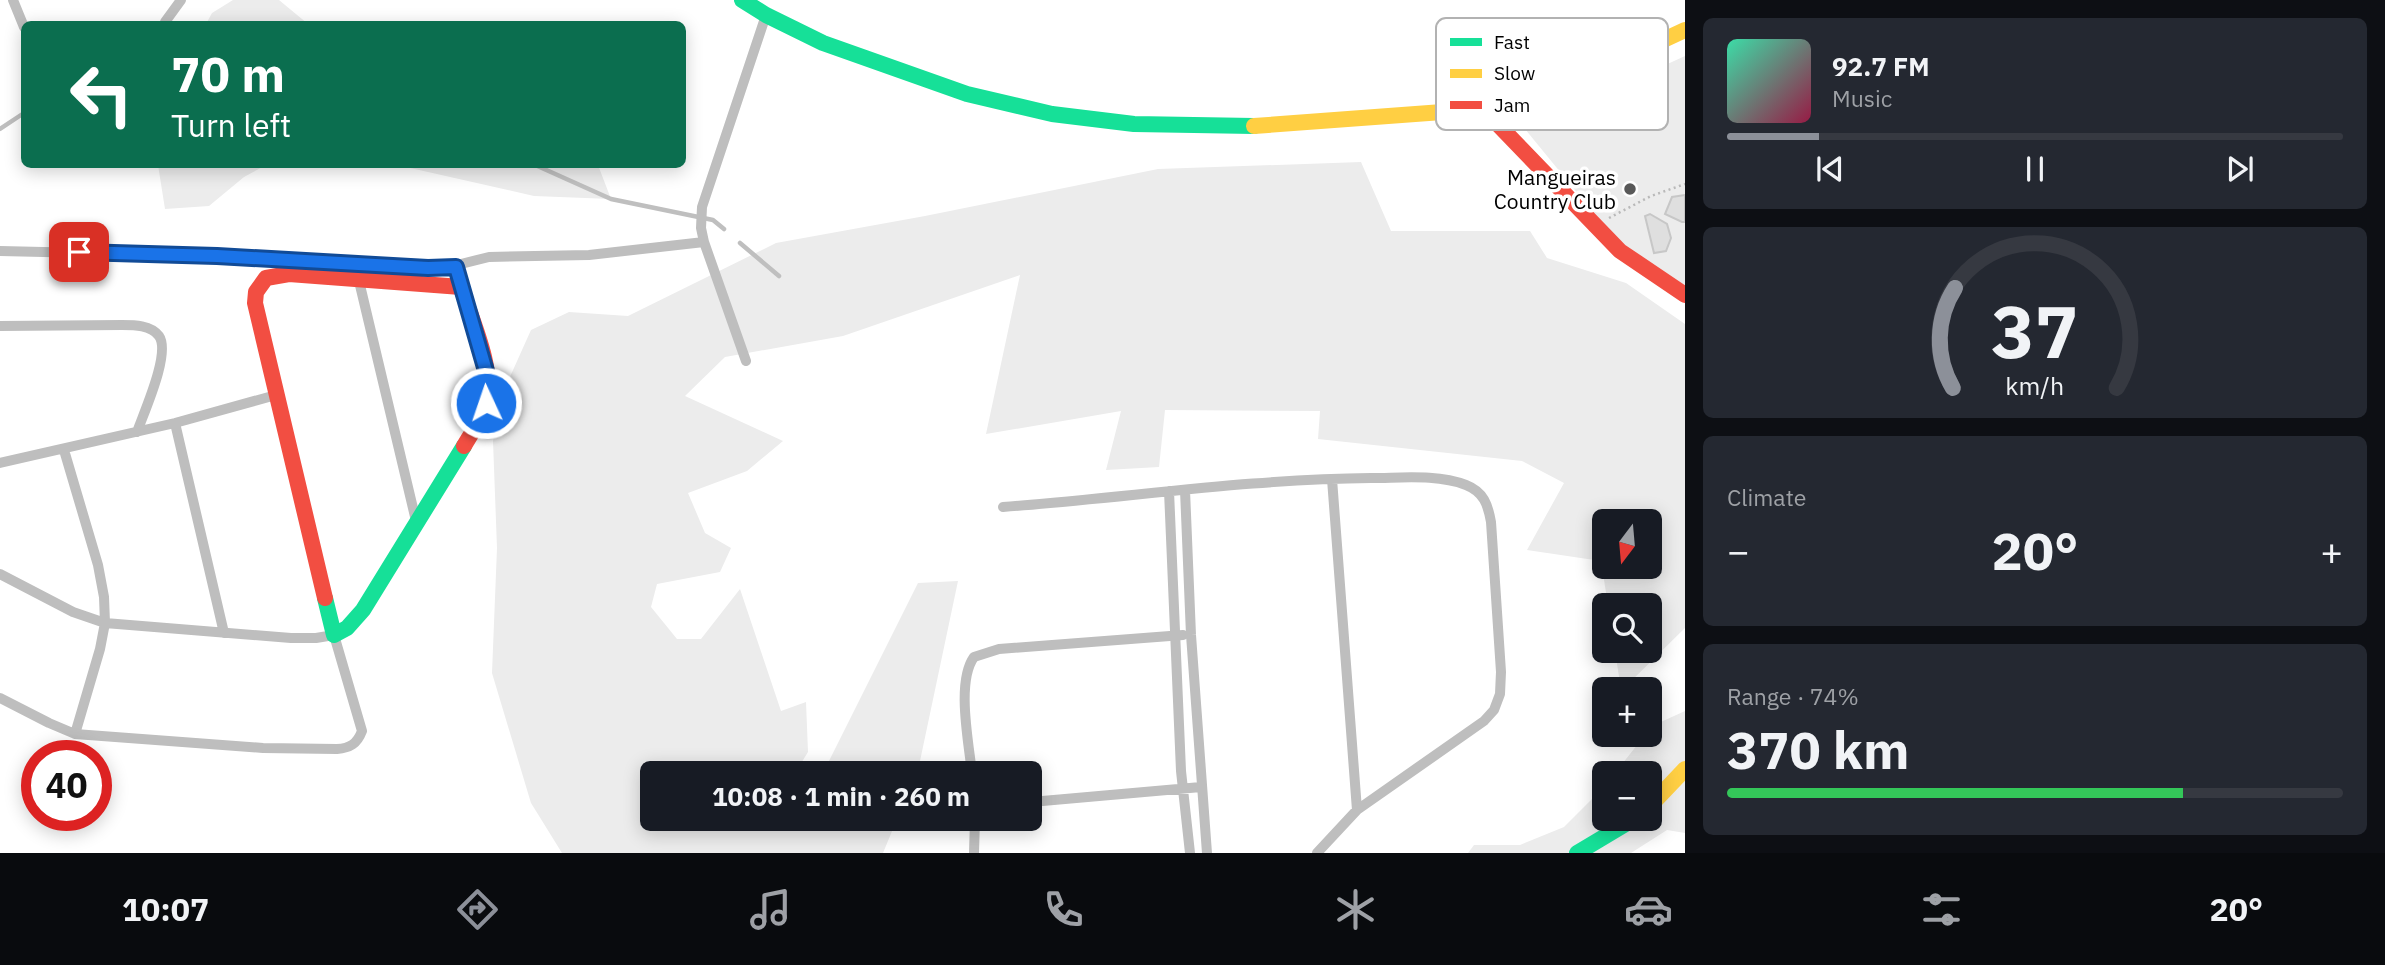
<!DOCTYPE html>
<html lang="en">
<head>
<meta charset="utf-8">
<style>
	:root { --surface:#171b24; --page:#242831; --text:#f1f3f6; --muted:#9ea1a6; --line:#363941; --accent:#8c9099 }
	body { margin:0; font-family:"IBM Plex Sans",sans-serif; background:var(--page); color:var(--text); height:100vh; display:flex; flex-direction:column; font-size:26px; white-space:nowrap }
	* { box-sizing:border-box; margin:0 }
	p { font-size:23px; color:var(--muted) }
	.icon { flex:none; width:38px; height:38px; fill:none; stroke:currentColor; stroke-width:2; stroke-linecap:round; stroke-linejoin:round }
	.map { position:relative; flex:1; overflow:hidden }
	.details { display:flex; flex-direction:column; gap:18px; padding:18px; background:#0d0f14; width:700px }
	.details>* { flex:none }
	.guide { position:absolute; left:21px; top:21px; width:665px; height:147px; border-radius:10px; box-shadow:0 4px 18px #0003; background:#0b6e4f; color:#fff; overflow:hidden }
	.needle { width:46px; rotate:196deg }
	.buttons { position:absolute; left:1592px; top:509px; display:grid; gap:14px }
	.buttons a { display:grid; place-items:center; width:70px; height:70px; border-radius:10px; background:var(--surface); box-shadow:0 4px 18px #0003; font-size:35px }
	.speed { position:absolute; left:21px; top:740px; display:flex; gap:14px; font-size:35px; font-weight:700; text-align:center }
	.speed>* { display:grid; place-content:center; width:91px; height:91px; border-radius:50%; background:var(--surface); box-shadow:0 4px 18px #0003; line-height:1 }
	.speed .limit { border:10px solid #d22; background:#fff; color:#111 }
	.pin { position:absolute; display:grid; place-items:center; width:60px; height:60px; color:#fff; margin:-30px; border-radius:14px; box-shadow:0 4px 10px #0006 }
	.me { position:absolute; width:77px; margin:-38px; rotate:357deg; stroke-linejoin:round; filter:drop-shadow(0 0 5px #0008) }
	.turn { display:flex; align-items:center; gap:24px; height:147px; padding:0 35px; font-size:32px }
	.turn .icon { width:91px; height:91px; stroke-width:2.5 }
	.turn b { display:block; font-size:49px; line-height:60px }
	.big { font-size:52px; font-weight:700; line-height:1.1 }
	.details .card { flex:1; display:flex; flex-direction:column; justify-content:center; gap:10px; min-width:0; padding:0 24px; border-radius:10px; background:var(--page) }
	.details .dial { align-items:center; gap:0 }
	.dial svg { height:182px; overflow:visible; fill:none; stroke:var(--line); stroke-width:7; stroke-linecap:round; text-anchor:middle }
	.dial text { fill:var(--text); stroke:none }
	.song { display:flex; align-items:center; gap:21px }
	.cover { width:84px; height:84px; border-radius:10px; background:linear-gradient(135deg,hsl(160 70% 55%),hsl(340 70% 35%)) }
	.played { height:7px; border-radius:4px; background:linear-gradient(90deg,var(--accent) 15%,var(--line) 15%) }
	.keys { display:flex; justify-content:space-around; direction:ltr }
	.heat { display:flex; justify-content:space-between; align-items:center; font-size:38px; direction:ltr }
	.charge { height:10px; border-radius:5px; background:linear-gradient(90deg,#34c759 74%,var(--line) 0) }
	.trip { position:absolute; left:640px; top:761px; width:402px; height:70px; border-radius:10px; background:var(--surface); box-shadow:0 4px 18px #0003; font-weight:700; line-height:70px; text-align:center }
	.dock { display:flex; height:112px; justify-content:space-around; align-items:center; background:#090b0e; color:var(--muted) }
	.dock .icon { width:49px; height:49px }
	.dock .active { color:var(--accent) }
	.dock b { font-size:32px; color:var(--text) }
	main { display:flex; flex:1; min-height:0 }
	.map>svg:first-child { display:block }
	.green { fill:#ececec; fill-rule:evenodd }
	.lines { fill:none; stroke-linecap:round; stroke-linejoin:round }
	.stream { stroke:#bfbfbf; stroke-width:4.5 }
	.building { fill:#dfdfdf; stroke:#c7c7c7; stroke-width:2 }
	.path { stroke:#b9b9b9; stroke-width:2.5; stroke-dasharray:2 3.5; stroke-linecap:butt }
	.street { stroke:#bebebe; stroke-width:10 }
	.fast { stroke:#16e098; stroke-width:16 }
	.slow { stroke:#ffcf43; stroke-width:16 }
	.jam { stroke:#f24e42; stroke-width:16 }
	.route-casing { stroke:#114b97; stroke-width:18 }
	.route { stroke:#1a73e8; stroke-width:12 }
	.poi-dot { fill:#595959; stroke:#fff; stroke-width:2.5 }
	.labels { text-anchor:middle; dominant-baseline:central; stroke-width:7; stroke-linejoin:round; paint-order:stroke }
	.poi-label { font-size:21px; fill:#000; stroke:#fff; text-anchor:end }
	.key { fill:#fff; stroke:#b2b2b2; stroke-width:2 }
	.key-label { font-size:19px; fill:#000 }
</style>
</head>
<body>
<main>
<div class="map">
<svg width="1685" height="853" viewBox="0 0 1685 853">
	<rect width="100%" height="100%" fill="#fff"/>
	<!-- green -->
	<path class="green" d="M 233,0 L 279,0 L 308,24 L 206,24 L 212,13 Z
		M 1685,56 L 1685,297 L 1624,250 L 1525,129 Z
		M 1361,162 L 1391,231 L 1530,231 L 1547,258 L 1626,283 L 1685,324 L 1685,628 L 1623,689 L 1621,689 L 1615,651 L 1650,651 L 1650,606 L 1608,605 L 1601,561 L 1527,550 L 1564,483 L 1522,461 L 1318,439 L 1320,411 L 1165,410 L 1159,467 L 1106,470 L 1121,411 L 986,434 L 1020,275 L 843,336 L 725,357 L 685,396 L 783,441 L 747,471 L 688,493 L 705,533 L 731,548 L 720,572 L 657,584 L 651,607 L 677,639 L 701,639 L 740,589 L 781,711 L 806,702 L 808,752 L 795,773 L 653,774 L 653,819 L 897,819 L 883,853 L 562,853 L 531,803 L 492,673 L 497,548 L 493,441 L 509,379 L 531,330 L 569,312 L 628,316 L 776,243 L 925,216 L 1158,169 ZM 1605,522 L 1650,522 L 1650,567 L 1605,567 Z
		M 158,165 L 158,164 L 266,165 L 244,177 L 209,206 L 165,209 Z
		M 397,165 L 598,165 L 611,199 L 534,196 Z
		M 958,581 L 920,761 L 915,773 L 823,773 L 918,583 Z
		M 1685,711 L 1685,833 L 1667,830 L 1631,853 L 1468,853 L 1474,845 L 1520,845 L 1564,827 L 1605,786 L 1605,819 L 1650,819 L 1650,774 L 1615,773 L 1645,735 L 1650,735 L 1652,726 Z"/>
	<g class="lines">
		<!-- stream -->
		<path class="stream" d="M 0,129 L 24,113
			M 533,164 L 611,199 L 713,220 L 724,229
			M 740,243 L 779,276"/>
	</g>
	<!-- building -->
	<path class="building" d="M 1685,195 L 1685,222 L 1682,222 L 1665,214 L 1672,197 Z
		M 1650,214 L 1667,224 L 1671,238 L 1666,251 L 1654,253 L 1645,216 Z"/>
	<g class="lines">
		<!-- path -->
		<path class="path" d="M 1609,218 L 1651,196 L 1685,184"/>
		<!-- street -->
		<path class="street" d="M 13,0 L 24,27
			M 165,22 L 181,0
			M 0,251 L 217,256 L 445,268 L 489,257 L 589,255 L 704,242
			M 359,281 L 417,525
			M 0,326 L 122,325 C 134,325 151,325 159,336 C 171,353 144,412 137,432
			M 746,361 L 704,242 L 701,228 L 702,207 L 766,15
			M 175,423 L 224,633
			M 64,450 L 98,565 L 104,597 L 105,623 L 100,649 L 75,734
			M 0,463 L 175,423 L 276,395
			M 1332,479 L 1357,810
			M 1185,490 L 1191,635 L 1207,853
			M 1169,491 L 1181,771 L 1190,853
			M 1003,507 C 1126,498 1248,479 1371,478 C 1402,478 1437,474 1466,485 C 1484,492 1488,505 1491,522 L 1501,672 L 1500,694 L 1494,710 L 1484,721 L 1357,810 L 1317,853
			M 0,574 L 73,612 L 105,623 L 291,638 L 316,638 L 334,635 L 362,731 C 357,744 350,748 337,749 L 263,748 L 75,734 L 49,723 L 0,698
			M 972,774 C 969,743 956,682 974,657 L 999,649 L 1183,635
			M 1031,802 L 1201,787
			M 974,853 L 975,819"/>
		<!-- fast -->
		<path class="fast" d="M 742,0 L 766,15 L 823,43 L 967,94 L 1052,114 L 1134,124 L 1254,126
			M 325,598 L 334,635 L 347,628 L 363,610 L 464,446
			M 1577,853 L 1634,819"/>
		<!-- slow -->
		<path class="slow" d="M 1254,126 L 1483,109 L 1584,77 L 1685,30
			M 1650,806 L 1685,769"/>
		<!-- jam -->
		<path class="jam" d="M 1483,109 L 1620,251 L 1685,295
			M 289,274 L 461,287 C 471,319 495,369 486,403 C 482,419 472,432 464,446
			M 289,274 L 266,278 L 256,292 L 255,303 L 325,598"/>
	</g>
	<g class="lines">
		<defs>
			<path id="route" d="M 79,252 L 217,256 L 428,268 L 456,267 L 486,371 L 488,388 L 486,403"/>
		</defs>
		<!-- route casing -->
		<use href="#route" class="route-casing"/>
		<!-- route -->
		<use href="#route" class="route"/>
	</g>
	<!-- markers -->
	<circle class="poi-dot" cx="1630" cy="189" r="7"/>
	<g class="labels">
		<!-- poi labels -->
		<g class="poi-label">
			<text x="1616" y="177">Mangueiras<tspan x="1616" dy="24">Country Club</tspan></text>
		</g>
	</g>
	<!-- legend -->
	<rect x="1436" y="18" width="232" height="112" rx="10" class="key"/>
	<rect x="1450" y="38" width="32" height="8" fill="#16e098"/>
	<rect x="1450" y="69" width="32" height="9" fill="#ffcf43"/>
	<rect x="1450" y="101" width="32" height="8" fill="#f24e42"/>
	<g class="key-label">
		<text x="1494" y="49">Fast</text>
		<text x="1494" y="80">Slow</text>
		<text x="1494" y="112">Jam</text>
	</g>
</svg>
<div class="buttons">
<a><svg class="needle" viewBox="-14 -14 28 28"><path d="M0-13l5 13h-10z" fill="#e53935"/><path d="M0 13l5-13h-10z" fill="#9ea1a6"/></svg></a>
<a><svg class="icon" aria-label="search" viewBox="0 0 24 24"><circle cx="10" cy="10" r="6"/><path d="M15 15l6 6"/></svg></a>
<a>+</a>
<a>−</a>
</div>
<div class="speed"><div class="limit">40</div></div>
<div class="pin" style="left:79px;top:252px;background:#d93025"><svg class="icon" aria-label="arrive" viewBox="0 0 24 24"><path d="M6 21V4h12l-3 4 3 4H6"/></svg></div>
<svg class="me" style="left:486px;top:403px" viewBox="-20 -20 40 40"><circle r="17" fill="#1a73e8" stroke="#fff" stroke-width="3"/><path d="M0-11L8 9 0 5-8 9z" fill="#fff"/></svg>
<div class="trip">10:08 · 1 min · 260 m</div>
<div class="guide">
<div class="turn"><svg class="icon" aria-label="left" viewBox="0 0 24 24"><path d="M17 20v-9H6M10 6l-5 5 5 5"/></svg><div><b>70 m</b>Turn left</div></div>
</div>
</div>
<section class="details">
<div class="card">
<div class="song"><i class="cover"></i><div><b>92.7 FM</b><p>Music</p></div></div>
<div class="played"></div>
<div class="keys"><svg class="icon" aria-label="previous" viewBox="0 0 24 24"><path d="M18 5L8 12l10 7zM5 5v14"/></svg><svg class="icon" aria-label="pause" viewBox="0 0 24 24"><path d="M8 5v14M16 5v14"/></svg><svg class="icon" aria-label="next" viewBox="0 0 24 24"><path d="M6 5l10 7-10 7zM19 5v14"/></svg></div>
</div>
<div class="card dial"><svg viewBox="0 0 100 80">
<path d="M14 69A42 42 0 1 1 86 69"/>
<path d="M14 69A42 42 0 0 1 15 25" stroke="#8c9099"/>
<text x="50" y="56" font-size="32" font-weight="700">37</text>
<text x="50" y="72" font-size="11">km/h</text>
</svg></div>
<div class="card"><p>Climate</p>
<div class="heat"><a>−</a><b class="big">20°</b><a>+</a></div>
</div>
<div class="card"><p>Range · 74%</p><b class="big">370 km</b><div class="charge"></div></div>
</section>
</main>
<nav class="dock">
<b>10:07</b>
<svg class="icon active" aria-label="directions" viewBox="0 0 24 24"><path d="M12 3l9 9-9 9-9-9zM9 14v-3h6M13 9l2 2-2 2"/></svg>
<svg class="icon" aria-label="music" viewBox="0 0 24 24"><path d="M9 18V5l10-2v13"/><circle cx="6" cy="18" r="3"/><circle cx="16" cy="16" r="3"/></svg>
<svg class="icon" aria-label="phone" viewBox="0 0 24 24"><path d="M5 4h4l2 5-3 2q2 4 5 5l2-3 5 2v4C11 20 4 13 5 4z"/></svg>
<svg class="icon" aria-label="climate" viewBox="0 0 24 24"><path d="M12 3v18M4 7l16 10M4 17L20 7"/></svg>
<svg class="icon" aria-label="car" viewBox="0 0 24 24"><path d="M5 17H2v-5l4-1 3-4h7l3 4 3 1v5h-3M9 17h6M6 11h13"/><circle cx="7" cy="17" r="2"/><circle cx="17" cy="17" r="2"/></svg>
<svg class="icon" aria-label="filters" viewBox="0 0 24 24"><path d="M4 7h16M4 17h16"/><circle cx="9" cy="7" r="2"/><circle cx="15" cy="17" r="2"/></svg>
<b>20°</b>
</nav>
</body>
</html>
